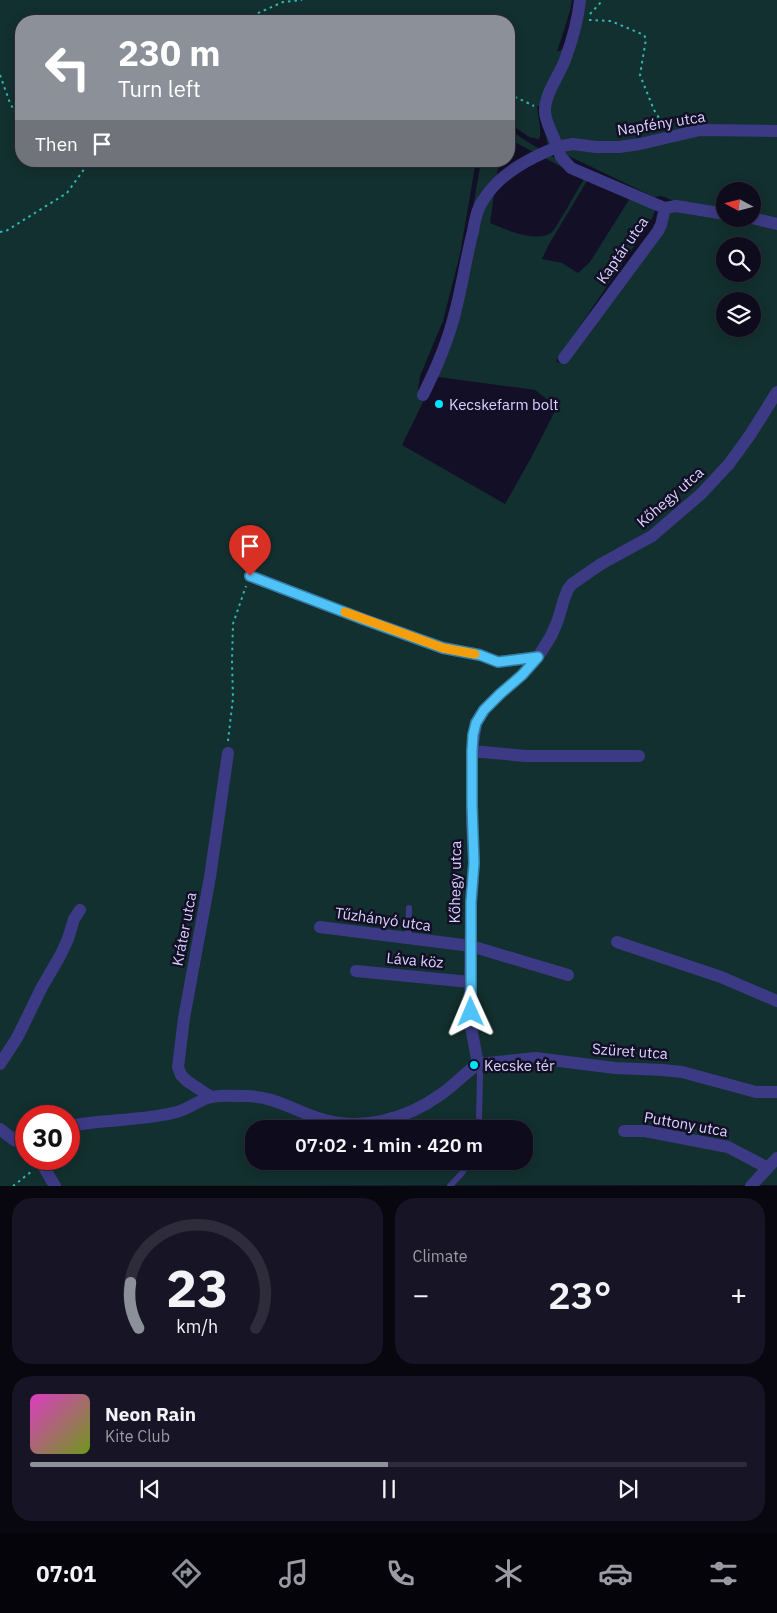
<!DOCTYPE html>
<html lang="en">
<head>
<meta charset="utf-8">
<style>
	:root { --surface:#0e0b1c; --page:#171425; --text:#f1f3f6; --muted:#9b9ba3; --line:#2e2b3b; --accent:#8c9099 }
	body { margin:0; font-family:"IBM Plex Sans",sans-serif; background:var(--page); color:var(--text); height:100vh; display:flex; flex-direction:column; font-size:19px; white-space:nowrap }
	* { box-sizing:border-box; margin:0 }
	p { font-size:16px; color:var(--muted) }
	.icon { flex:none; width:28px; height:28px; fill:none; stroke:currentColor; stroke-width:2; stroke-linecap:round; stroke-linejoin:round }
	.map { position:relative; height:1186px; overflow:hidden }
	.details { display:flex; flex-direction:column; gap:12px; padding:12px; background:#08060f; flex:1 }
	.details>* { flex:none }
	.banner { position:absolute; left:15px; top:15px; width:500px; height:152px; border-radius:20px; box-shadow:0 2px 12px #0003,0 0 0 1px var(--line); background:#8c9099; color:#fff; overflow:hidden }
	.needle { width:32px; rotate:277deg }
	.tools { position:absolute; left:716px; top:182px; display:grid; gap:10px }
	.tools a { display:grid; place-items:center; width:45px; height:45px; border-radius:50%; background:var(--surface); box-shadow:0 2px 12px #0003,0 0 0 1px var(--line); font-size:25px }
	.speed { position:absolute; left:15px; top:1105px; display:flex; gap:10px; font-size:25px; font-weight:700; text-align:center }
	.speed>* { display:grid; place-content:center; width:65px; height:65px; border-radius:50%; background:var(--surface); box-shadow:0 2px 12px #0003,0 0 0 1px var(--line); line-height:1 }
	.speed .limit { border:8px solid #d22; background:#fff; color:#111 }
	.pin { position:absolute; display:grid; place-items:center; width:42px; height:42px; color:#fff; margin:-51px -21px; border-radius:50% 50% 50% 0; rotate:-45deg; box-shadow:0 0 5px #0007 }
	.pin .icon { rotate:45deg }
	.me { position:absolute; width:55px; margin:-28px; rotate:359deg; stroke-linejoin:round; filter:drop-shadow(0 0 4px #0008) }
	.turn { display:flex; align-items:center; gap:18px; height:105px; padding:0 20px; font-size:22px }
	.turn .icon { width:65px; height:65px; stroke-width:2.5 }
	.turn b { display:block; font-size:35px; line-height:42px }
	.then { display:flex; align-items:center; height:48px; padding:0 20px; background:#0003; gap:10px; font-size:19px }
	.big { font-size:38px; font-weight:600; line-height:1.1 }
	.details .card { flex:1; display:flex; flex-direction:column; justify-content:center; gap:8px; min-width:0; padding:0 18px; border-radius:20px; background:var(--page) }
	.details .dial { align-items:center; gap:0 }
	.dial svg { height:130px; overflow:visible; fill:none; stroke:var(--line); stroke-width:7; stroke-linecap:round; text-anchor:middle }
	.dial text { fill:var(--text); stroke:none }
	.song { display:flex; align-items:center; gap:15px }
	.cover { width:60px; height:60px; border-radius:8px; background:linear-gradient(135deg,hsl(310 70% 55%),hsl(80 70% 35%)) }
	.played { height:5px; border-radius:2px; background:linear-gradient(90deg,var(--accent) 50%,var(--line) 50%) }
	.keys { display:flex; justify-content:space-around; direction:ltr }
	.heat { display:flex; justify-content:space-between; align-items:center; font-size:28px; direction:ltr }
	.details .tiles { flex:1; display:grid; gap:12px; grid-template-columns:1fr 1fr }
	.card:last-child { grid-column:span 2 }
	.trip { position:absolute; left:245px; top:1120px; width:288px; height:50px; border-radius:20px; background:var(--surface); box-shadow:0 2px 12px #0003,0 0 0 1px var(--line); font-weight:600; line-height:50px; text-align:center }
	.tab-bar { display:flex; height:80px; justify-content:space-around; align-items:center; background:#06040b; color:var(--muted) }
	.tab-bar .icon { width:35px; height:35px }
	.tab-bar .current { color:var(--accent) }
	.tab-bar b { font-size:22px; color:var(--text) }
	.map>svg:first-child { display:block }
	.green { fill:#12302f; fill-rule:evenodd }
	.lines { fill:none; stroke-linecap:round; stroke-linejoin:round }
	.path { stroke:#2fb8b0; stroke-width:2; stroke-dasharray:2.5 4; stroke-linecap:butt }
	.lane { stroke:#3d3a85; stroke-width:6 }
	.street { stroke:#3d3a85; stroke-width:12 }
	.route-casing { stroke:#337fa1; stroke-width:12 }
	.route { stroke:#4fc3f7; stroke-width:9 }
	.slow { stroke:#f59e0b; stroke-width:9 }
	.poi-dot { fill:#00e5ff; stroke:#130f26; stroke-width:2 }
	.labels { text-anchor:middle; dominant-baseline:central; stroke-width:5; stroke-linejoin:round; paint-order:stroke }
	.street-label { font-size:15px; fill:#d9d4ff; stroke:#130f26 }
	.poi-label { font-size:15px; fill:#d9d4ff; stroke:#130f26; text-anchor:start }
</style>
</head>
<body>
<div class="map">
<svg width="777" height="1186" viewBox="0 0 777 1186">
	<rect width="100%" height="100%" fill="#130f26"/>
	<!-- green -->
	<path class="green" d="M 0,0 L 572,0 L 570,11 L 557,52 L 567,47 L 581,0 L 777,0 L 777,1185 L 0,1186 ZM 21,21 L 509,21 L 509,123 L 529,137 L 538,139 L 540,137 C 541,127 538,117 537,106 L 539,106 L 548,146 L 654,197 L 662,196 L 674,201 L 560,363 L 556,361 L 650,223 L 655,211 L 654,205 L 632,195 L 590,262 L 578,273 L 562,263 L 542,259 L 548,246 L 590,176 L 560,161 L 526,141 L 509,129 L 509,139 L 584,179 C 578,188 557,228 551,233 C 535,243 505,229 490,223 L 499,161 L 481,161 L 466,249 L 431,376 L 535,390 L 557,407 L 531,458 L 505,504 L 402,445 L 427,394 L 418,390 L 420,376 L 443,321 L 460,254 L 476,161 L 21,161 ZM 725,191 L 752,191 L 752,219 L 725,219 ZM 725,246 L 752,246 L 752,274 L 725,274 ZM 725,301 L 752,301 L 752,329 L 725,329 ZM 26,1116 L 69,1116 L 69,1159 L 26,1159 ZM 254,1129 L 524,1129 L 524,1161 L 254,1161 Z"/>
	<g class="lines">
		<!-- path -->
		<path class="path" d="M 590,14 L 603,0
			M 589,20 L 611,21 L 644,35 L 646,39 L 640,75 L 654,110 L 664,126
			M 240,21 L 283,2 L 302,0
			M 0,75 L 10,103 L 21,123
			M 509,94 L 534,106
			M 0,232 L 6,231 L 67,193 L 90,161
			M 228,741 L 233,698 L 232,662 L 233,624 L 246,586
			M 13,1186 L 32,1171"/>
		<!-- lane -->
		<path class="lane" d="M 408,939 L 409,908
			M 478,1064 L 480,1074 L 479,1122 L 478,1129
			M 450,1186 L 462,1173 L 469,1161"/>
		<!-- street -->
		<path class="street" d="M 580,0 C 578,20 572,41 565,60 C 559,76 545,93 545,111 C 545,123 554,135 557,147 L 573,144 L 596,147 L 619,147 L 640,144 L 700,130 L 777,131
			M 752,218 L 777,224
			M 564,358 L 658,231 L 661,225 L 665,208
			M 423,395 C 436,369 448,341 455,313 C 462,286 466,258 473,231 C 475,220 477,208 484,199 C 500,173 530,158 557,147 L 561,157 L 571,168 L 655,204 L 665,208 L 676,206 L 725,214
			M 250,576 L 365,620 L 443,648 L 480,655 L 498,662 L 538,657
			M 472,751 L 525,756 L 639,756
			M 320,927 L 471,946 L 568,975
			M 617,942 L 721,977 L 777,1001
			M 356,971 L 470,982
			M 0,1064 L 17,1038 L 42,987 L 60,956 L 68,939 L 74,919 L 80,910
			M 478,1064 L 471,1027 L 470,982 L 471,902 L 474,863 L 472,823 L 472,751 L 476,723 L 484,710 L 500,694 L 522,675 L 538,657 L 551,636 L 558,620 L 564,599 L 568,589 L 572,584 L 601,564 L 652,536 L 701,494 L 729,464 L 750,435 L 777,392
			M 478,1064 L 536,1058 L 615,1068 L 663,1070 L 682,1072 L 756,1092 L 777,1092
			M 211,1097 L 187,1081 L 181,1075 L 178,1067 L 184,1018 L 210,877 L 228,753
			M 69,1126 C 105,1119 142,1121 177,1112 C 189,1109 202,1098 212,1097 C 223,1095 235,1096 246,1096 C 273,1096 293,1110 318,1118 C 359,1132 405,1120 440,1095 C 453,1086 464,1074 478,1064
			M 0,1129 L 14,1140 L 26,1144
			M 624,1131 L 645,1131 L 728,1147 L 768,1168
			M 39,1159 L 55,1186
			M 751,1186 L 777,1158"/>
	</g>
	<g class="lines">
		<defs>
			<path id="route" d="M 250,576 L 365,620 L 443,648 L 480,655 L 498,662 L 538,657 L 522,675 L 500,694 L 484,710 L 476,723 L 473,735 L 472,751 L 472,805 L 474,863 L 471,902 L 471,1012"/>
		</defs>
		<!-- route casing -->
		<use href="#route" class="route-casing"/>
		<!-- route -->
		<use href="#route" class="route"/>
		<!-- slow -->
		<path class="slow" d="M 345,612 L 443,648 L 475,654"/>
	</g>
	<!-- markers -->
	<g class="poi-dot">
		<circle cx="439" cy="404" r="5"/>
		<circle cx="474" cy="1065" r="5"/>
	</g>
	<g class="labels">
		<!-- street labels -->
		<g class="street-label">
			<text transform="translate(661 123) rotate(-9)">Napfény utca</text>
			<text transform="translate(622 250) rotate(-55)">Kaptár utca</text>
			<text transform="translate(670 497) rotate(-41)">Kőhegy utca</text>
			<text transform="translate(455 882) rotate(-89)">Kőhegy utca</text>
			<text transform="translate(383 919) rotate(8)">Tűzhányó utca</text>
			<text transform="translate(184 929) rotate(-79)">Kráter utca</text>
			<text transform="translate(415 960) rotate(5)">Láva köz</text>
			<text transform="translate(630 1051) rotate(4)">Szüret utca</text>
			<text transform="translate(686 1124) rotate(10)">Puttony utca</text>
		</g>
		<!-- poi labels -->
		<g class="poi-label">
			<text x="449" y="404">Kecskefarm bolt</text>
			<text x="484" y="1065">Kecske tér</text>
		</g>
	</g>
</svg>
<div class="tools">
<a><svg class="needle" viewBox="-14 -14 28 28"><path d="M0-13l5 13h-10z" fill="#e53935"/><path d="M0 13l5-13h-10z" fill="#9b9ba3"/></svg></a>
<a><svg class="icon" aria-label="search" viewBox="0 0 24 24"><circle cx="10" cy="10" r="6"/><path d="M15 15l6 6"/></svg></a>
<a><svg class="icon" aria-label="layers" viewBox="0 0 24 24"><path d="M12 4l9 5-9 5-9-5zM3 14l9 5 9-5"/></svg></a>
</div>
<div class="speed"><div class="limit">30</div></div>
<div class="pin" style="left:250px;top:576px;background:#d93025"><svg class="icon" aria-label="arrive" viewBox="0 0 24 24"><path d="M6 21V4h12l-3 4 3 4H6"/></svg></div>
<svg class="me" style="left:471px;top:1012px" viewBox="-20 -20 40 40"><path d="M0-17L14 15 0 8-14 15z" fill="#4fc3f7" stroke="#fff" stroke-width="4"/></svg>
<div class="trip">07:02 · 1 min · 420 m</div>
<div class="banner">
<div class="turn"><svg class="icon" aria-label="left" viewBox="0 0 24 24"><path d="M17 20v-9H6M10 6l-5 5 5 5"/></svg><div><b>230 m</b>Turn left</div></div>
<div class="then">Then<svg class="icon" aria-label="arrive" viewBox="0 0 24 24"><path d="M6 21V4h12l-3 4 3 4H6"/></svg></div>
</div>
</div>
<section class="details">
<div class="tiles">
<div class="card dial"><svg viewBox="0 0 100 80">
<path d="M14 69A42 42 0 1 1 86 69"/>
<path d="M14 69A42 42 0 0 1 9 41" stroke="#8c9099"/>
<text x="50" y="56" font-size="32" font-weight="700">23</text>
<text x="50" y="72" font-size="11">km/h</text>
</svg></div>
<div class="card"><p>Climate</p>
<div class="heat"><a>−</a><b class="big">23°</b><a>+</a></div>
</div>
<div class="card">
<div class="song"><i class="cover"></i><div><b>Neon Rain</b><p>Kite Club</p></div></div>
<div class="played"></div>
<div class="keys"><svg class="icon" aria-label="previous" viewBox="0 0 24 24"><path d="M18 5L8 12l10 7zM5 5v14"/></svg><svg class="icon" aria-label="pause" viewBox="0 0 24 24"><path d="M8 5v14M16 5v14"/></svg><svg class="icon" aria-label="next" viewBox="0 0 24 24"><path d="M6 5l10 7-10 7zM19 5v14"/></svg></div>
</div>
</div>
</section>
<nav class="tab-bar">
<b>07:01</b>
<svg class="icon current" aria-label="directions" viewBox="0 0 24 24"><path d="M12 3l9 9-9 9-9-9zM9 14v-3h6M13 9l2 2-2 2"/></svg>
<svg class="icon" aria-label="music" viewBox="0 0 24 24"><path d="M9 18V5l10-2v13"/><circle cx="6" cy="18" r="3"/><circle cx="16" cy="16" r="3"/></svg>
<svg class="icon" aria-label="phone" viewBox="0 0 24 24"><path d="M5 4h4l2 5-3 2q2 4 5 5l2-3 5 2v4C11 20 4 13 5 4z"/></svg>
<svg class="icon" aria-label="climate" viewBox="0 0 24 24"><path d="M12 3v18M4 7l16 10M4 17L20 7"/></svg>
<svg class="icon" aria-label="car" viewBox="0 0 24 24"><path d="M5 17H2v-5l4-1 3-4h7l3 4 3 1v5h-3M9 17h6M6 11h13"/><circle cx="7" cy="17" r="2"/><circle cx="17" cy="17" r="2"/></svg>
<svg class="icon" aria-label="filters" viewBox="0 0 24 24"><path d="M4 7h16M4 17h16"/><circle cx="9" cy="7" r="2"/><circle cx="15" cy="17" r="2"/></svg>
</nav>
</body>
</html>
